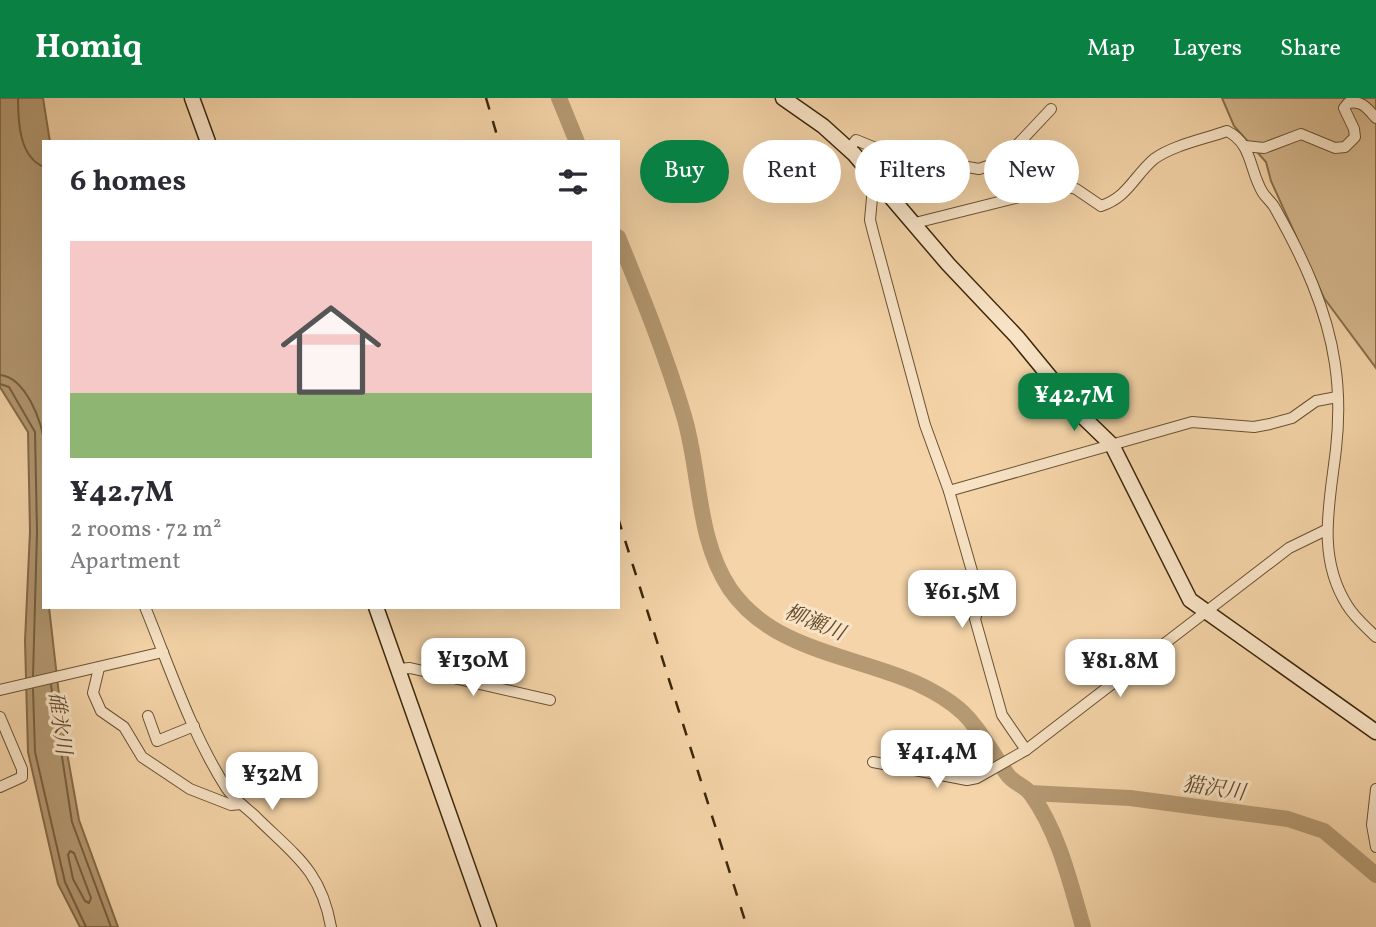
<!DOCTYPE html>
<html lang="en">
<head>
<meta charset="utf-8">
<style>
	:root { --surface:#fff; --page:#f2f2f3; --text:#2b2b33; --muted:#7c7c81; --accent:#0b8043 }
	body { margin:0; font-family:Vollkorn,"Noto Serif JP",serif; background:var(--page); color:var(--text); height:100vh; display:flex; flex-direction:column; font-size:26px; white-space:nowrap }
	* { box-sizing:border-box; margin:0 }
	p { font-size:23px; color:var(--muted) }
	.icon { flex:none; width:38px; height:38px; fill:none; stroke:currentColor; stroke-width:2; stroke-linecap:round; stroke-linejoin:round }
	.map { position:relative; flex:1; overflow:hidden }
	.details { position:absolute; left:42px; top:42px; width:578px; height:469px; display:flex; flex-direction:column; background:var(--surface); border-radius:0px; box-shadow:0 7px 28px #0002 }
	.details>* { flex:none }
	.top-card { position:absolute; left:640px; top:42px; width:630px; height:63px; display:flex; gap:14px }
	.price { position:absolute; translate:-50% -60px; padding:0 16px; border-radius:14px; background:#fff; color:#222; font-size:23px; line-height:46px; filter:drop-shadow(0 2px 4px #0008) }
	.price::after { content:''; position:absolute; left:50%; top:42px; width:21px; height:16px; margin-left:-10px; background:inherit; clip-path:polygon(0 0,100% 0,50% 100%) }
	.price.current { background:var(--accent); color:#fff }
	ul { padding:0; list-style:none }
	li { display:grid; align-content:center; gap:14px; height:371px; padding:0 28px }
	li span { display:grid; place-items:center; height:217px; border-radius:0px; color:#555 }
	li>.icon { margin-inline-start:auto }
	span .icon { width:126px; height:126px; fill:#fffc; stroke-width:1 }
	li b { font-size:30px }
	h2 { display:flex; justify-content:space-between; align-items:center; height:84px; padding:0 28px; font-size:30px }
	.pill { padding:0 24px; border-radius:32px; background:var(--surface); box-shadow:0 7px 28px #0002; font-size:24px; line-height:63px }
	.pill.current { background:var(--accent); color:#fff }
	header { display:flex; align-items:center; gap:42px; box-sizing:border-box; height:98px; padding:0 35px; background:var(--accent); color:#fff }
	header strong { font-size:33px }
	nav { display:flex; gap:38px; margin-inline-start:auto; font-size:24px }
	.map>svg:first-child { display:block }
	.green { fill:#d5b78d; stroke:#886f4c; stroke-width:2 }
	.water { fill:#b59972; stroke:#856b48; stroke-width:2 }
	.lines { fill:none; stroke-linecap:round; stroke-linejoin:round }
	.shore { stroke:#78603e; stroke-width:2 }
	.river { stroke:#b59972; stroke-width:16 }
	.street-casing { stroke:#6a5232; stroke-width:12 }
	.secondary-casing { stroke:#3c270a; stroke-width:17 }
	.street { stroke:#f8e3c6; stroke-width:10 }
	.secondary { stroke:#f8e3c6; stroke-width:14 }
	.rail { stroke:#3c270a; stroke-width:2.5; stroke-dasharray:12 12; stroke-linecap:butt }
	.labels { text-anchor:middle; stroke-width:6; stroke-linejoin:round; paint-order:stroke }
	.water-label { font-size:21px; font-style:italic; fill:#604929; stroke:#f8e3c6 }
</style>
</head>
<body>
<header>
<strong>Homiq</strong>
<nav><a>Map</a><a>Layers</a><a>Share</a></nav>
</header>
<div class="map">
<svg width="1376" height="829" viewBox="0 0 1376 829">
	<rect width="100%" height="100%" fill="#f4d4a8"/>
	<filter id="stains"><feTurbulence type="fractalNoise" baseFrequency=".00286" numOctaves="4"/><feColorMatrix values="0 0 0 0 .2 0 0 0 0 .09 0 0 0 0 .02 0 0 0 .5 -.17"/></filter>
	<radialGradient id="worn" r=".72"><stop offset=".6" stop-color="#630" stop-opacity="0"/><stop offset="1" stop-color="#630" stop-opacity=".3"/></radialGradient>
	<polygon class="green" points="1222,0 1376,0 1376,270 1324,200 1271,83 1266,64 1234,28"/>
	<polygon class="water" points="0,0 43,0 50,44 44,44 44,509 49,509 63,632 79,722 118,829 80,829 58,786 28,654 25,543 30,433 28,334 0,289"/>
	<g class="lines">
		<g class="shore">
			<path d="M18,0c0,23 1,59 26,69"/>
			<path d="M0,277c25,2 43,47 44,69"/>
			<polyline points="0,286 9,289 35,334 37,434 33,578"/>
			<polyline points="51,587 72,724 111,829"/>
			<polyline points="33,591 35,654 65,784 86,829"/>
			<polygon points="70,753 74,755 91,800 89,805 85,803 73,781 68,757"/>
		</g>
		<g class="river">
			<polyline points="559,0 577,44"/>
			<path d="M618,139c24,59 48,118 66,179 17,57 12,122 46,173 43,62 123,66 186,94 56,26 58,43 91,91 6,9 17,11 24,20 28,39 39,88 52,133"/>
			<polyline points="1030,695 1130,700 1288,721 1324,733 1376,777"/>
		</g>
		<g class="street-casing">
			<g id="street">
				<path d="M1245,48l19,2 37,-14 34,14 10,-1 10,-10 -1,-8 -10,-21 4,-5c14,-3 19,5 28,15"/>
				<polyline points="849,51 856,42 888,55 979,71 1002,63 1051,11"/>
				<polyline points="874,78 870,122 873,134 925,327 949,393 978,494 980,504 975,521 1002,617 1026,652"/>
				<path d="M915,125l148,-37 13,3 25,17c27,-9 33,-30 53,-47 19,-14 51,-20 73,-28 26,13 22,40 36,62 4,6 10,10 13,17 27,48 51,99 59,154 4,27 4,58 1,85 -6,53 -20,107 11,156 7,12 19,22 29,32"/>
				<polyline points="949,393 1192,324 1254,329 1270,326 1292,320 1316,303 1337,299"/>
				<path d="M145,509c25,61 46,126 82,182 7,10 18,18 27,26 39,39 67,54 77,112"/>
				<polyline points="99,570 93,595 101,613 124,629 142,659 190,691 231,707 241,706"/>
				<polyline points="397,571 410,570 550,602"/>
				<polyline points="0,592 163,554"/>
				<polyline points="148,618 157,643 194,628"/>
				<polyline points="0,619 22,671 22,679 0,689"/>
				<polyline points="873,664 967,682 977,680 1026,652 1289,450 1326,432"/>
				<polyline points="1376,691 1372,727 1376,749"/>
			</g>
		</g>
		<g class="secondary-casing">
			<g id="secondary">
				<polyline points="192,0 208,44"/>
				<polyline points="783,0 823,28 854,56 948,166 1017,239 1082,318 1112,347 1190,502 1376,634"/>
				<polyline points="376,509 489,829"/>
			</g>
		</g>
		<use href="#street" class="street"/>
		<use href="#secondary" class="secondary"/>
		<g class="rail">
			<polyline points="486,0 499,44"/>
			<polyline points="618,420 747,829"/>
		</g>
	</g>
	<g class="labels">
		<g class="water-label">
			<text transform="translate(815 524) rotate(22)" y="7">柳瀬川</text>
			<text transform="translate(60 625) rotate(82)" y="7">碓氷川</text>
			<text transform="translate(1214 690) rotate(8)" y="7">猫沢川</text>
		</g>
	</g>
	<rect width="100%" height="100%" filter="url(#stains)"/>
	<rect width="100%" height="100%" fill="url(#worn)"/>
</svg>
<b class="price current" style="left:1074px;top:335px">¥42.7M</b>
<b class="price" style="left:962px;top:532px">¥61.5M</b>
<b class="price" style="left:473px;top:600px">¥130M</b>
<b class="price" style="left:1120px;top:601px">¥81.8M</b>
<b class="price" style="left:937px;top:692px">¥41.4M</b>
<b class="price" style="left:272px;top:714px">¥32M</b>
<div class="top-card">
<a class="pill current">Buy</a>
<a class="pill">Rent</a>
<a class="pill">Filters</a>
<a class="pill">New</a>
</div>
<section class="details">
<h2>6 homes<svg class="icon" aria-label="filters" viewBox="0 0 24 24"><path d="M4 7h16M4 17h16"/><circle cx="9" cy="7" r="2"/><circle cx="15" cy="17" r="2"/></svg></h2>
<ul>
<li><span style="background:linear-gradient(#f6c9c9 70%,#8fb573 0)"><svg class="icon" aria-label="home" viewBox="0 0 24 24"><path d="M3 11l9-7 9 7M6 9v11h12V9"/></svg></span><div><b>¥42.7M</b><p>2 rooms · 72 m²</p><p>Apartment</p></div></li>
</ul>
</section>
</div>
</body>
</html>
